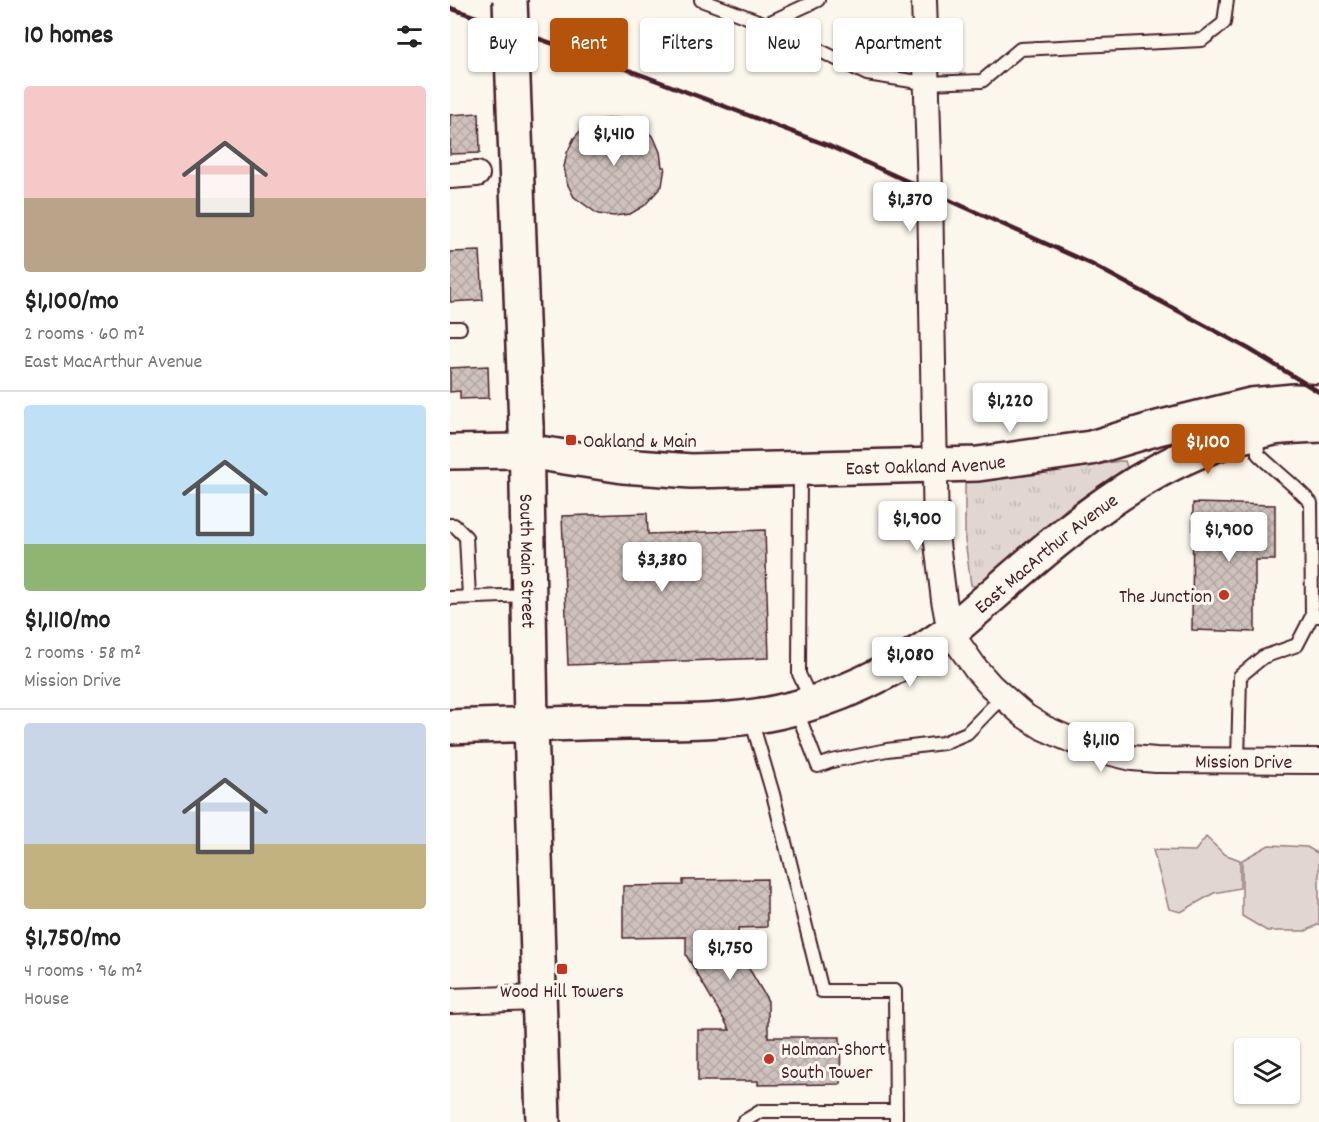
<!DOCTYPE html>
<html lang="en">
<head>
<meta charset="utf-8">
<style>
	:root { --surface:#fff; --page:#f2f2f2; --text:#222; --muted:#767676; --line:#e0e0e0; --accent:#b45309 }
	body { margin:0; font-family:Dekko,sans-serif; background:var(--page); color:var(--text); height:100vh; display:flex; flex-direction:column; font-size:22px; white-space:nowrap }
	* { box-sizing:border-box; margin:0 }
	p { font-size:20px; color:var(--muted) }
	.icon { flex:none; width:33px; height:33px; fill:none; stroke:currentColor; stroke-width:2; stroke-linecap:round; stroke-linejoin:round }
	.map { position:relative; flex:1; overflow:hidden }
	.panel { display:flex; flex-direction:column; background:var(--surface); width:450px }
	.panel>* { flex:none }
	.guide { position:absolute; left:18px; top:18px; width:570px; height:54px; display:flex; gap:12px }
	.buttons { position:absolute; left:784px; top:1038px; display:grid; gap:12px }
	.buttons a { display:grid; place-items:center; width:66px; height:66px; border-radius:6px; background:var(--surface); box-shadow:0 2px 4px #0004; font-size:30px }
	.price { position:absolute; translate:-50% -51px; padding:0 14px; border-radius:6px; background:#fff; color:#222; font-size:20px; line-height:39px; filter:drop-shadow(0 2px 3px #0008) }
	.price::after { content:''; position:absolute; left:50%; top:36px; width:18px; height:14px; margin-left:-9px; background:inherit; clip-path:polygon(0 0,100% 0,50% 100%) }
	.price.current { background:var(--accent); color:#fff }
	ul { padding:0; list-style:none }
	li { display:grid; align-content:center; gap:12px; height:318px; padding:0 24px }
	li+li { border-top:2px solid var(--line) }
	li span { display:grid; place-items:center; height:186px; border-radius:6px; color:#555 }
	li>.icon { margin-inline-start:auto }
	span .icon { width:108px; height:108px; fill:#fffc; stroke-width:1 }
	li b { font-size:26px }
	h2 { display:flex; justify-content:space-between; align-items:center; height:72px; padding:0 24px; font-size:26px }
	.tag { padding:0 21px; border-radius:6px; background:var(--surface); box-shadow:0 2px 4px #0004; font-size:21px; line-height:54px }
	.tag.current { background:var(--accent); color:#fff }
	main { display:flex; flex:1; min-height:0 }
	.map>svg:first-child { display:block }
	.grass { fill:url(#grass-tufts); stroke:#967b7e; stroke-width:1.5 }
	.green { fill:#e2d7d0; stroke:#967b7e; stroke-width:1.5 }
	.building { fill:url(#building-cross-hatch); stroke:#4a1f2b; stroke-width:1.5 }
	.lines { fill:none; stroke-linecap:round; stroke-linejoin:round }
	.lane-casing { stroke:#4a1f2b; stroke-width:16 }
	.street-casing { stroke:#4a1f2b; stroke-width:28 }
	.secondary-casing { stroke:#4a1f2b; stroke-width:38 }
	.primary-casing { stroke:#4a1f2b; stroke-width:38 }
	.lane { stroke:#fbf7ec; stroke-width:12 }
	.street { stroke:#fbf7ec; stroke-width:24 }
	.secondary { stroke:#fbf7ec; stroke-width:33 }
	.primary { stroke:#fbf7ec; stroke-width:33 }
	.rail { stroke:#4a1f2b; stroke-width:4.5 }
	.primary-bridge-casing { stroke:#4a1f2b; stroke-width:38; stroke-linecap:butt }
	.primary-bridge { stroke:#fbf7ec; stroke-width:33 }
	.poi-dot { fill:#c8321e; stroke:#fbf7ec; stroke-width:2 }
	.labels { text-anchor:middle; stroke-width:6; stroke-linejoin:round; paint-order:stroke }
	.poi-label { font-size:20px; fill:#4a1f2b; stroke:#fbf7ec; text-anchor:start }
	.street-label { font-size:20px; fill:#4a1f2b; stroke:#fbf7ec }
</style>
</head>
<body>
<main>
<section class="panel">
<h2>10 homes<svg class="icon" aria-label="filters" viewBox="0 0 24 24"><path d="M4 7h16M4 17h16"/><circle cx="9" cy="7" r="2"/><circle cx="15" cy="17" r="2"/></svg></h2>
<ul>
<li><span style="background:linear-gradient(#f6c9c9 60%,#b9a48a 0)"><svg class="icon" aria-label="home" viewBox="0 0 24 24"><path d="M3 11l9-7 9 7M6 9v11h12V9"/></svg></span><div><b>$1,100/mo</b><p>2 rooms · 60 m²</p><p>East MacArthur Avenue</p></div></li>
<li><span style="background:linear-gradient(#bfe0f5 75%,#8fb573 0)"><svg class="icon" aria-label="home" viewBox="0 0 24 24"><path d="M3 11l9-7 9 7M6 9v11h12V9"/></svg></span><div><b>$1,110/mo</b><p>2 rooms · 58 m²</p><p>Mission Drive</p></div></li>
<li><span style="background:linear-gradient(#c9d6e8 65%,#c2b280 0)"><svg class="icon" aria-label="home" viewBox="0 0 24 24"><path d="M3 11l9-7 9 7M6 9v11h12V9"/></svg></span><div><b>$1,750/mo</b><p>4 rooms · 96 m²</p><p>House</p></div></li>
</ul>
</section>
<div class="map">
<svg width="869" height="1122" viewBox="0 0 869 1122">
	<defs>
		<pattern id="grass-tufts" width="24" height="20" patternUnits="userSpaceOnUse" patternTransform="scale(1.5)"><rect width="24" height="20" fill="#e2d7d0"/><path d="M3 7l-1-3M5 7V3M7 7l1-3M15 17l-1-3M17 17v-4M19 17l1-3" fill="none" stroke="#c3b8b3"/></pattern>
		<pattern id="building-cross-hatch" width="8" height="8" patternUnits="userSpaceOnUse" patternTransform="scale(1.5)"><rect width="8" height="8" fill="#cfc2bc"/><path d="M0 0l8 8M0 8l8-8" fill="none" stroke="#b3a6a2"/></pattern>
	</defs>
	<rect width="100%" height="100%" fill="#fbf7ec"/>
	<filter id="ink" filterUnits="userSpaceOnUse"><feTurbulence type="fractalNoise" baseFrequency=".0167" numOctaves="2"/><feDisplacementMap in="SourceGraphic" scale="12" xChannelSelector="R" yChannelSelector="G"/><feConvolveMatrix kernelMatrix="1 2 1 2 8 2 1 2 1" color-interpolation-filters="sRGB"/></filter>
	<g filter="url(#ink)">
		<polygon class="grass" points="670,461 675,461 677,467 617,508 528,588 521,585 515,540 515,482 589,474"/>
		<g class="green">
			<polygon points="756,837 774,854 790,860 790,888 764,893 731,912 719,909 703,850 745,851"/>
			<polygon points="819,845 857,847 869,854 869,924 856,931 817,931 792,916 792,860"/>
		</g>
		<g class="building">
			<polygon points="29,113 30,153 0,154 0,115"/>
			<polygon points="164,118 180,120 193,127 204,138 210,152 212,167 215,167 212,186 194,206 180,214 164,216 148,214 124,197 117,183 114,167 117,153 124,138 134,127 149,120"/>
			<polygon points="30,251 33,300 0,302 0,252"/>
			<polygon points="38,366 39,398 10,399 10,391 0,392 0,368"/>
			<polygon points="743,503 825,505 825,560 805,560 805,632 742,630"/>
			<polygon points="197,513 198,534 315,530 319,658 118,665 112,516"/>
			<polygon points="317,879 317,927 288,928 289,951 318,1001 318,1037 390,1037 391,1084 308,1085 308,1081 248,1081 248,1030 280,1030 236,955 236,937 173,938 173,886 233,885 233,880"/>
		</g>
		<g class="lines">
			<g class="lane-casing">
				<g id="lane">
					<polyline points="251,0 316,24 417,74 475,83 532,81 570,49 752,40 774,23 777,0"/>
					<polyline points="316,24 368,0"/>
					<polyline points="0,328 10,328"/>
					<path d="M807,433l1,21c17,17 37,31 53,49l1,113"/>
					<polyline points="350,470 349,674 362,702"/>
					<polyline points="0,525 4,525 16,537 19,597"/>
					<polyline points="0,598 77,595"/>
					<polyline points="346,709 368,766 382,761 437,750 493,743 517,733 553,696"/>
					<polyline points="301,719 323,794 372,991 445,991 446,1122"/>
					<polyline points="788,761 790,676 813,657 847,645 862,616 869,616"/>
					<polyline points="293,1122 311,1111 446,1111"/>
				</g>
			</g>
			<g class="street-casing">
				<g id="street">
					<path id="s1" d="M474,0l6,191 6,344 8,65 6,32 26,37 15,17 34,30 19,12 43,19 45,11 24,2 163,1"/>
					<polyline points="0,176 27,174"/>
					<polyline points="0,1001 88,998"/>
				</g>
			</g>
			<g class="secondary-casing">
				<g id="secondary">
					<path id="s2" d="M0,452l76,-1 97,15 68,5 287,-7 113,-16 67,-20 93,-23 43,-4 25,1"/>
					<path id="s3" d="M0,727c59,-2 118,-4 178,-5 50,0 100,1 150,-10 62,-13 121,-44 172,-80 99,-84 190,-178 324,-204 14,-2 30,-2 45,-3"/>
				</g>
			</g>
			<g class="primary-casing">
				<g id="primary">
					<path id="s4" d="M76,426l5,298 12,398"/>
				</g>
			</g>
			<use href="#lane" class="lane"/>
			<use href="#street" class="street"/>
			<use href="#secondary" class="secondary"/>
			<use href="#primary" class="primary"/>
			<polyline class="rail" points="0,8 176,69 377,145 641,264 799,349 869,392"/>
			<g class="primary-bridge-casing">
				<polyline id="primary-bridge" points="60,0 76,426"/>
			</g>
			<use href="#primary-bridge" class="primary-bridge"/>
		</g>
	</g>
	<g class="poi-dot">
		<rect x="115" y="434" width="12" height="12" rx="3"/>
		<circle cx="774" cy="595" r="6"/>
		<rect x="106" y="963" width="12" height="12" rx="3"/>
		<circle cx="319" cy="1059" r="6"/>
	</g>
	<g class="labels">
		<g class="poi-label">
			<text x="133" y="447">Oakland &amp; Main</text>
			<text x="762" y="602" text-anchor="end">The Junction</text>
			<text x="112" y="997" text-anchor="middle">Wood Hill Towers</text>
			<text x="331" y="1055">Holman-Short<tspan x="331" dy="23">South Tower</tspan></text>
		</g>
		<g class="street-label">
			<text dy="7" stroke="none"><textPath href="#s2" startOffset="477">East Oakland Avenue</textPath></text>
			<text dy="7" stroke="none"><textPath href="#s3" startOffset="644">East MacArthur Avenue</textPath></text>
			<text dy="7" stroke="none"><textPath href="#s4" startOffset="135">South Main Street</textPath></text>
			<text dy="7" stroke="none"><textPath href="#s1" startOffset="974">Mission Drive</textPath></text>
		</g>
	</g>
</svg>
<div class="buttons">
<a><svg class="icon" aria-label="layers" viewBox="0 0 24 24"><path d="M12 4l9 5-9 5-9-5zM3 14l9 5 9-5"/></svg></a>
</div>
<b class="price" style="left:164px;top:167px">$1,410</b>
<b class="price" style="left:460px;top:233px">$1,370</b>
<b class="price" style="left:560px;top:434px">$1,220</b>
<b class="price current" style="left:758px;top:475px">$1,100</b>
<b class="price" style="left:467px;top:552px">$1,900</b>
<b class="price" style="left:779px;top:563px">$1,900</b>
<b class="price" style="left:212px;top:593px">$3,380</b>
<b class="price" style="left:460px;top:688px">$1,080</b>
<b class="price" style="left:651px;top:773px">$1,110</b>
<b class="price" style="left:280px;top:981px">$1,750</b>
<div class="guide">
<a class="tag">Buy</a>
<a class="tag current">Rent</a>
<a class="tag">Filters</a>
<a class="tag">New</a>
<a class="tag">Apartment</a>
</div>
</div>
</main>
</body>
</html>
